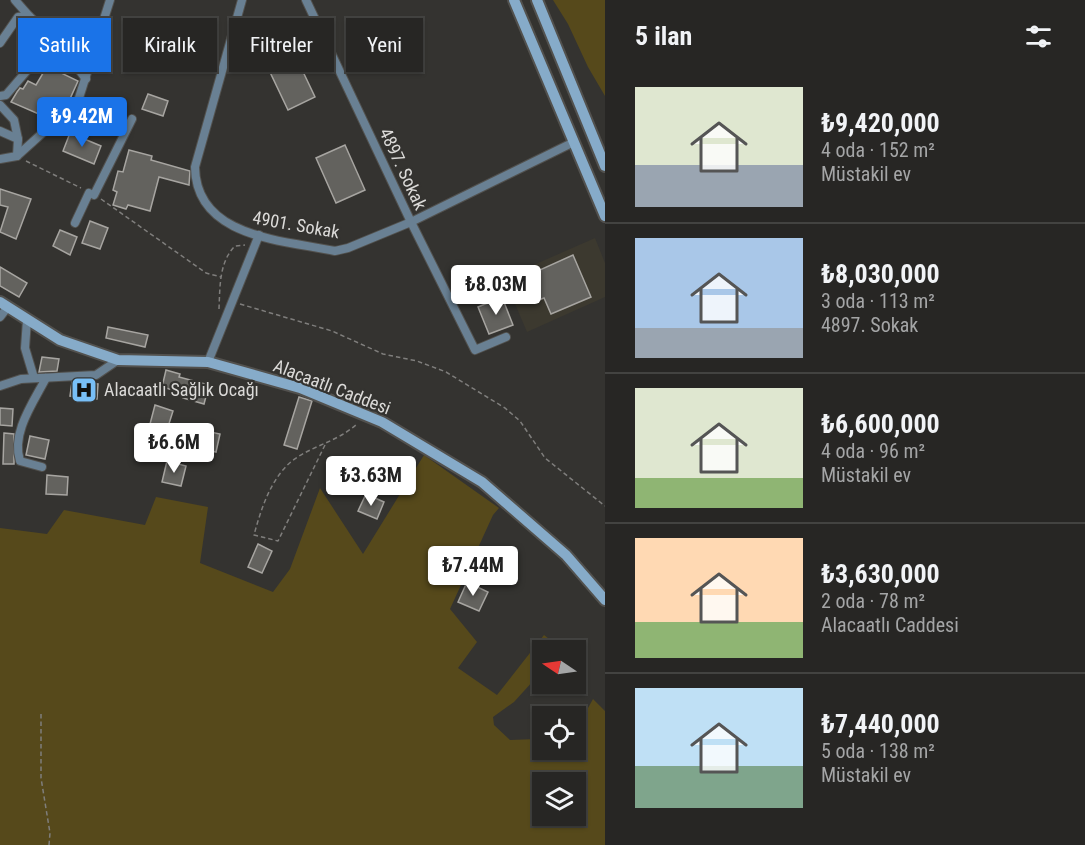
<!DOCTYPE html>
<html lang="tr">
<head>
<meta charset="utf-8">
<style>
	:root { --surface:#272624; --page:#333231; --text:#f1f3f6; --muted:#a4a5a6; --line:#434341; --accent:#1a73e8 }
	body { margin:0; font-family:"Roboto Condensed",sans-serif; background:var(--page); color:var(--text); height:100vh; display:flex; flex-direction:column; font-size:22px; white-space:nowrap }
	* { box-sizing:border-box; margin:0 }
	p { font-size:20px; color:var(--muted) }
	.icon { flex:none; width:33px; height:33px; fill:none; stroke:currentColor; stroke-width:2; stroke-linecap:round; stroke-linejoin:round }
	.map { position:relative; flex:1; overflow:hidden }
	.sheet { display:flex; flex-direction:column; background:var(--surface); width:480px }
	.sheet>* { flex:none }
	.hud { position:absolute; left:18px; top:18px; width:496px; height:54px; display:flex; gap:12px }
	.needle { width:39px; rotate:283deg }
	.controls { position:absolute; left:532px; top:640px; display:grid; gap:12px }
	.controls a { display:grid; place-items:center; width:54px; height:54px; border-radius:0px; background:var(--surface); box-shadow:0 2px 4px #0004,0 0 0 2px var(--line); font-size:30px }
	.price { position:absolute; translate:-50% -51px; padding:0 14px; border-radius:6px; background:#fff; color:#222; font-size:20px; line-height:39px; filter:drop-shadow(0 2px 3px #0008) }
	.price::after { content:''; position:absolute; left:50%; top:36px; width:18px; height:14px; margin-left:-9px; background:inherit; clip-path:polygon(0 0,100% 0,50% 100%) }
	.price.current { background:var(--accent); color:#fff }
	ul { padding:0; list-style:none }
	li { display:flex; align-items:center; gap:18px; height:150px; padding:0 30px }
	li+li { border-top:2px solid var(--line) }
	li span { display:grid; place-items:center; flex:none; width:168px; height:120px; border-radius:0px; color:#555 }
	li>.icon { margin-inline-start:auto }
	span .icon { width:72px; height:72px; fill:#fffc; stroke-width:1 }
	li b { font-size:26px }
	h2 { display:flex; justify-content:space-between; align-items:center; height:72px; padding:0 30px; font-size:26px }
	.tag { padding:0 21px; border-radius:0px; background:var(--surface); box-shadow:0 2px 4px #0004,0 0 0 2px var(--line); font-size:21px; line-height:54px }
	.tag.current { background:var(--accent); color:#fff }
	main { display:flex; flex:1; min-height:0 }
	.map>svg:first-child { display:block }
	.built { fill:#3c392f }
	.green { fill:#56491b; fill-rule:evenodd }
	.building { fill:#63625e; stroke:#a7a5a1; stroke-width:1.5 }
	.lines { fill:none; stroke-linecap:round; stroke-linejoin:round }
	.street-casing { stroke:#52514e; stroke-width:10 }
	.secondary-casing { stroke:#52514e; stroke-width:14 }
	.path { stroke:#7f7e7c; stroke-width:1.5; stroke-dasharray:4.5 3; stroke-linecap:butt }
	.street { stroke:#698093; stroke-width:8 }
	.secondary { stroke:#86abc9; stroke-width:10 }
	.labels { text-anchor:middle; stroke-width:4.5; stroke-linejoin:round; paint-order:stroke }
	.street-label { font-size:18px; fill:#dbdad8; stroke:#343330 }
	.poi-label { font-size:18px; fill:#dbdad8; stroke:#343330; text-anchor:start }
</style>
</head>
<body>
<main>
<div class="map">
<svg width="605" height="845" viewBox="0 0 605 845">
	<rect width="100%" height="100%" fill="#343330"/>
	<polygon class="built" points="595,238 605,263 605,297 527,332 504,278"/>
	<g class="green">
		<polygon points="553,0 605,0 605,96 588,67 568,24"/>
		<path d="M424,455l75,53 -6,7 -43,94 27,33 -19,26 39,27 47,-60 18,14 -19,2v19l-29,32 -21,15 1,8 16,15 28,-1 5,3v8h12l7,5 3,-5h11v-20l17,-31 12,12v134h-605v-317l47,6 17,-24 81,15 11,-28 52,10 -8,56 73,29 17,-23 30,-81 43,66zM543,783h33v33h-33z"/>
	</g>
	<g class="building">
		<polygon points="296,57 315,97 288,110 269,70"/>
		<polygon points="52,58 63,64 59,72 78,81 69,101 59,98 48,118 11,102 17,92 20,88 23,89 28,81 36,85"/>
		<polygon points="148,94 168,101 163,116 142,109"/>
		<polygon points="70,133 101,146 94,164 63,151"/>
		<polygon points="345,145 365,190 336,203 316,158"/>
		<polygon points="129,150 152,156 151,160 190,171 189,185 159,177 150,211 128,205 126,209 113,205 117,192 113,190 118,171 123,172"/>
		<polygon points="0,189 31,199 16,239 0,232 8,207 0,205"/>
		<polygon points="90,221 108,228 100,249 82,243"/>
		<polygon points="60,230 77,237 70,255 53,246"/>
		<polygon points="573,255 591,297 551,314 544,298 536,301 532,292 540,288 533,273"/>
		<polygon points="0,267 27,283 19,297 0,286"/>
		<polygon points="502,297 513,325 489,334 478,307"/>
		<polygon points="108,327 148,335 145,347 106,338"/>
		<polygon points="42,357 59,359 57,371 39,372"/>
		<polygon points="166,370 180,374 179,377 209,385 204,404 183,398 184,393 162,387"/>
		<polygon points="72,382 98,384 97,399 70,396"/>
		<polygon points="299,397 312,401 297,449 284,445"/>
		<polygon points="155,405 173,411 167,430 150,424"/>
		<polygon points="0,408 13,409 12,426 0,425"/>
		<polygon points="201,430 220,434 216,452 197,448"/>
		<polygon points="4,433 14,434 14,464 3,464"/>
		<polygon points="30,436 49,440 45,459 26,455"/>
		<polygon points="167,461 186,466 181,486 162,482"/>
		<polygon points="47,475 68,477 67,495 46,494"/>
		<polygon points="366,494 384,502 377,519 358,511"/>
		<polygon points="258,544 272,551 262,573 248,567"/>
		<polygon points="467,582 488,592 479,611 458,602"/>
	</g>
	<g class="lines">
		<g class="street-casing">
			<g id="street">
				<polyline points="15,0 29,16"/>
				<path d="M242,0l-47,167c1,71 88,73 140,84l13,-3 63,-26 163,-80"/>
				<polyline points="306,0 411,222 475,350 506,337"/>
				<polyline points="0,43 18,17 29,16 60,45 86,79"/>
				<polyline points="0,96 6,95 49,45 60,45"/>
				<polyline points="0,105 14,120 18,139"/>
				<polyline points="0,131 18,139 17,156"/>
				<polyline points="0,159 17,156 78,101 110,0"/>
				<polyline points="94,195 132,119"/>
				<polyline points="75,223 89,193"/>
				<polyline points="0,317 7,308"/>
				<polyline points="27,320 25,348 34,378"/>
				<polyline points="208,362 259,235"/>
				<polyline points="0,386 21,379 96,375 118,360"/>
				<path d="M42,467l-22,-6c-9,-28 13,-58 26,-83"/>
			</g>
		</g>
		<g class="secondary-casing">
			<g id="secondary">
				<polyline points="514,0 605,216"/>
				<polyline points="537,0 605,166"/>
				<polyline points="0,302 60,340 118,360 208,362 300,388 382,422 482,482 566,555 605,600"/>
			</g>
		</g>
		<g class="path">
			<polyline points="26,161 81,188"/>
			<polyline points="101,199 206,273 221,277"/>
			<polyline points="240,304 332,331 383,354 417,361 446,372 505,408 520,421 545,458 605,506"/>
			<path d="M219,309c1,-22 0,-47 16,-63l10,-1"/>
			<path d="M325,445l-47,96 -24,-6c7,-26 17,-57 38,-74 19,-15 45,-19 65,-37"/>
			<polyline points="41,714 41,778 50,833 49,845"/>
		</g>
		<use href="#street" class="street"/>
		<use href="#secondary" class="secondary"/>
	</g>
	<defs>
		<g id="hospital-square" transform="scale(1.35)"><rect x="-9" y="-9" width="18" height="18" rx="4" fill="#78bff7" stroke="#343330"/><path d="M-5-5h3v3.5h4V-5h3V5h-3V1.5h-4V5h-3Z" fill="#111"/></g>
	</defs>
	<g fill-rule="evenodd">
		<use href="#hospital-square" x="84" y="390"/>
	</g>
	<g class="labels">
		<g class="street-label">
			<text transform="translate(403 169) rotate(65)" y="6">4897. Sokak</text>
			<text transform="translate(296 225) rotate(10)" y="6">4901. Sokak</text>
			<text transform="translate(332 387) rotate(21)" y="6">Alacaatlı Caddesi</text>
		</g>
		<g class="poi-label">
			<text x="104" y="396">Alacaatlı Sağlık Ocağı</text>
		</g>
	</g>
</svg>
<div class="controls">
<a><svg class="needle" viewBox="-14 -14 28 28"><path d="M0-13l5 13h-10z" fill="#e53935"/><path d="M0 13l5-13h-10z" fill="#a4a5a6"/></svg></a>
<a><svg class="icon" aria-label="locate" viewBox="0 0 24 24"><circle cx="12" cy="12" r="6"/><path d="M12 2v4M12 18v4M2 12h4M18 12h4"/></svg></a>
<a><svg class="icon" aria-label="layers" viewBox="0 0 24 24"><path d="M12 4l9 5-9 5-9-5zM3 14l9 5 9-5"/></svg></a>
</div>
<b class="price current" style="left:82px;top:148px">₺9.42M</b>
<b class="price" style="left:496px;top:316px">₺8.03M</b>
<b class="price" style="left:174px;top:474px">₺6.6M</b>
<b class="price" style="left:371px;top:507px">₺3.63M</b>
<b class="price" style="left:473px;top:597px">₺7.44M</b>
<div class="hud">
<a class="tag current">Satılık</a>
<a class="tag">Kiralık</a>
<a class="tag">Filtreler</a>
<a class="tag">Yeni</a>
</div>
</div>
<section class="sheet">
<h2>5 ilan<svg class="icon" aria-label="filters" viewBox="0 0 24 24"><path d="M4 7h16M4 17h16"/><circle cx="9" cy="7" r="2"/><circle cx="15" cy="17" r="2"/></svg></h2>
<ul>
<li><span style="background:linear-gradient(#dfe7d0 65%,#9aa5b1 0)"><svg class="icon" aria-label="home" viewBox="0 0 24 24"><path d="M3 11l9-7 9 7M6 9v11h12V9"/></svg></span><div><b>₺9,420,000</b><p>4 oda · 152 m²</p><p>Müstakil ev</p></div></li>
<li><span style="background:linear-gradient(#a9c7e8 75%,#9aa5b1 0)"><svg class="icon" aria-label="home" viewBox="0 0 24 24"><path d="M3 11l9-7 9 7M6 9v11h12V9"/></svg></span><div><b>₺8,030,000</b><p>3 oda · 113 m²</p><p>4897. Sokak</p></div></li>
<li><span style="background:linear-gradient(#dfe7d0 75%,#8fb573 0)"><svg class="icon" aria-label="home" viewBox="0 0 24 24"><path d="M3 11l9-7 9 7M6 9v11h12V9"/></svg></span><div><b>₺6,600,000</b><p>4 oda · 96 m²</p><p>Müstakil ev</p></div></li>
<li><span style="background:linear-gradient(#ffd9b3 70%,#8fb573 0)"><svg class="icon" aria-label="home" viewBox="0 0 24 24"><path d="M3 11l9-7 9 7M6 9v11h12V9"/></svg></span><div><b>₺3,630,000</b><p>2 oda · 78 m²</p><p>Alacaatlı Caddesi</p></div></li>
<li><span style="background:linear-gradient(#bfe0f5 65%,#7fa58c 0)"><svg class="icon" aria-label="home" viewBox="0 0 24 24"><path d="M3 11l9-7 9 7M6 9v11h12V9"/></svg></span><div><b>₺7,440,000</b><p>5 oda · 138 m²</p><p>Müstakil ev</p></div></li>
</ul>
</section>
</main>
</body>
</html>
